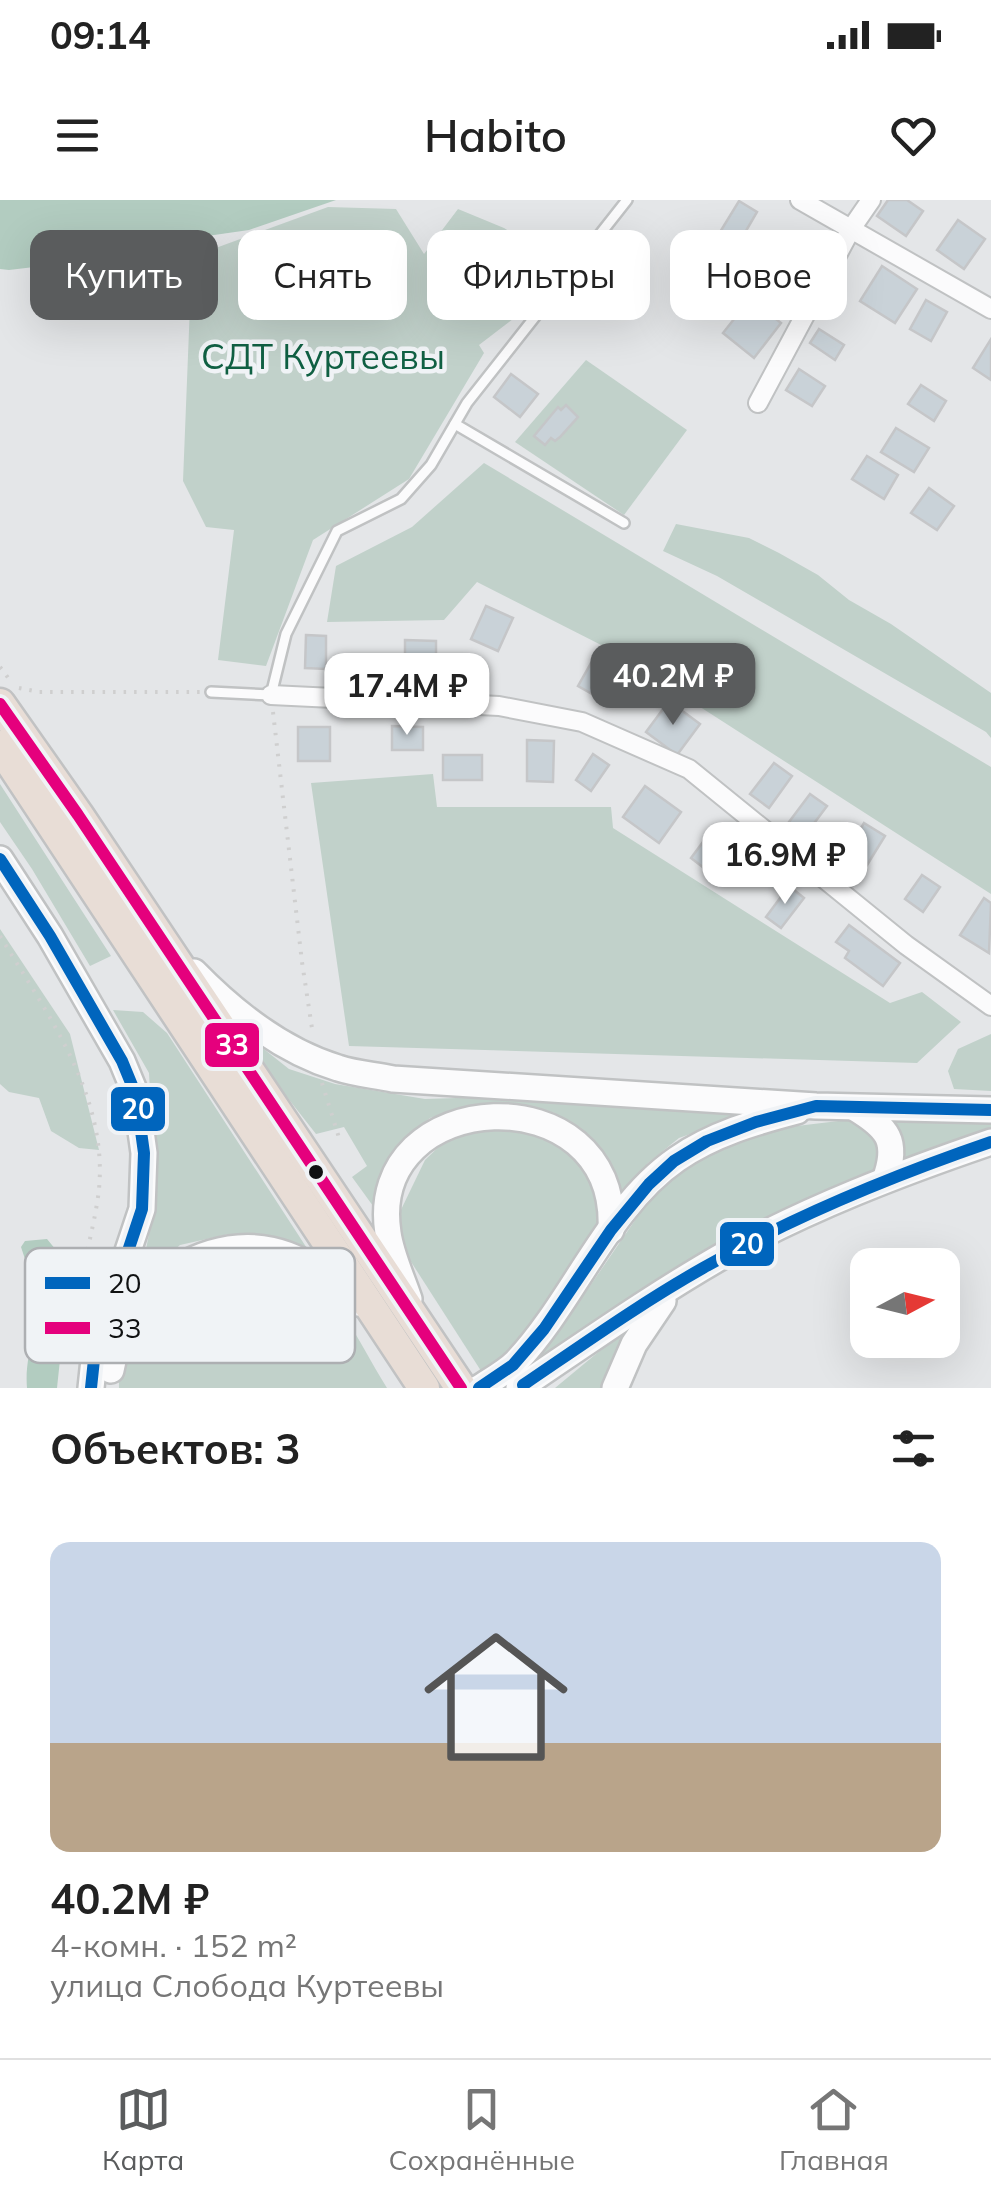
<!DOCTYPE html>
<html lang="ru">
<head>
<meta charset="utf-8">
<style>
	:root { --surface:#fff; --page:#f6f6f6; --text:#222; --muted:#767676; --line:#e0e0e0; --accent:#5a5c5d }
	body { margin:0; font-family:Mulish,sans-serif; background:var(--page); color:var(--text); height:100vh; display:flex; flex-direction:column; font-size:38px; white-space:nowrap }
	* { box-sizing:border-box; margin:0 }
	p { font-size:32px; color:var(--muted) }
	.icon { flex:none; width:55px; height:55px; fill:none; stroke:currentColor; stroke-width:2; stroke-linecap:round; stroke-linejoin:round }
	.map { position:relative; height:1188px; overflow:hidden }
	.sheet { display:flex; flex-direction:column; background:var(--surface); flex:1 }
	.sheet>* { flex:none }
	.guide { position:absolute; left:30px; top:30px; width:932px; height:90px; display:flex; gap:20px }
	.needle { width:65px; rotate:83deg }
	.fabs { position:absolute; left:850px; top:1048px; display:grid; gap:20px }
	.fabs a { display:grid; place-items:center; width:110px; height:110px; border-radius:20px; background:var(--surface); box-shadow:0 10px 40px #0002; font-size:50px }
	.price { position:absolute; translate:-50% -85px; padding:0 22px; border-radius:20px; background:#fff; color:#222; font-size:32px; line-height:65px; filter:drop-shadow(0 2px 5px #0008) }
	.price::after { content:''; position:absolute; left:50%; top:60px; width:30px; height:22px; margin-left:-15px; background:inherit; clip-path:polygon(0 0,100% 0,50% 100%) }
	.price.selected { background:var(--accent); color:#fff }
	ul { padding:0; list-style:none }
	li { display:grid; align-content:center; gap:20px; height:530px; padding:0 50px }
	li span { display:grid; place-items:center; height:310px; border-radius:20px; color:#555 }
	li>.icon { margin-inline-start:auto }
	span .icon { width:180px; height:180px; fill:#fffc; stroke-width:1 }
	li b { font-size:42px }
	h2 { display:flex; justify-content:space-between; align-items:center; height:120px; padding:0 50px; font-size:42px }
	.pill { padding:0 35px; border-radius:20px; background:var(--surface); box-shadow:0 10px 40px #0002; font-size:35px; line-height:90px }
	.pill.selected { background:var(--accent); color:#fff }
	.status { display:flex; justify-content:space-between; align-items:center; height:70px; padding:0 50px; background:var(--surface); direction:ltr }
	.status svg { height:28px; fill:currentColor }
	header { display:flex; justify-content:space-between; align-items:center; height:130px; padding:0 50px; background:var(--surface); font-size:45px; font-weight:600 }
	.dock { display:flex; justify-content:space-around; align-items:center; height:140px; border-top:2px solid var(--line); background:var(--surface); font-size:28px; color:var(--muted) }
	.dock a { display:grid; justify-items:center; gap:5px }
	.dock .selected { color:var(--accent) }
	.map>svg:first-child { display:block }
	.green { fill:#c1d1ca }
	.forest { fill:#b2ccc0 }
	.building { fill:#c9d2d8; stroke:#c5c6c8; stroke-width:2.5 }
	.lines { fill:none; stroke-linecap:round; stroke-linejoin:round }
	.lane-casing { stroke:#c0c2c3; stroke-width:14 }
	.street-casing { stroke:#c0c2c3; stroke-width:22 }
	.secondary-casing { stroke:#c0c2c3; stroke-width:30 }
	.highway-casing { stroke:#c1c2c3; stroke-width:35 }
	.path { stroke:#cfcfcf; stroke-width:4; stroke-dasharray:2.5 8; stroke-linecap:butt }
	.lane { stroke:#fbfbfc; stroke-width:9 }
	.street { stroke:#fbfbfc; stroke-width:18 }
	.secondary { stroke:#fbfbfc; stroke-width:25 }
	.highway { stroke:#e8ddd6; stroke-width:30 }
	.bus-1-casing { stroke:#f0f3f6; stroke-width:20 }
	.bus-2-casing { stroke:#f0f3f6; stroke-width:20 }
	.bus-1 { stroke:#0065bd; stroke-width:12 }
	.bus-2 { stroke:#e5007d; stroke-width:12 }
	.bus-dot { fill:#101112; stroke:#f0f3f6; stroke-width:4 }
	.labels { text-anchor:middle; stroke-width:9; stroke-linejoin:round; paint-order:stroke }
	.park-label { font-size:35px; fill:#106043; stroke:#f0f3f6 }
	.key { fill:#f0f3f6; stroke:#adafb2; stroke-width:2.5 }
	.key-label { font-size:28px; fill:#101112 }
	.line-badge { stroke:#f0f3f6; stroke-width:4 }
	.badge-label { font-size:28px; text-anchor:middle; font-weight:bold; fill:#fff }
</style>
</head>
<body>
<div class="status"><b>09:14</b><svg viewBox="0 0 49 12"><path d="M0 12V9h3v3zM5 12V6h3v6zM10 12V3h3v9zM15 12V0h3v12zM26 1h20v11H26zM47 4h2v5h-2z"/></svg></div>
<header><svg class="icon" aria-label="menu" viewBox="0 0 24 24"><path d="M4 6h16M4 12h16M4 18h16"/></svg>Habito<svg class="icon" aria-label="heart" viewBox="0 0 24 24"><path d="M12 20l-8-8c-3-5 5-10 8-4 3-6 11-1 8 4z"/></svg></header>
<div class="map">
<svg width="991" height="1188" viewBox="0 0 991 1188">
	<rect width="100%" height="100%" fill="#e4e6e8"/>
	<g class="green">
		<polygon points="328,7 396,9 424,54 458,9 504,28 536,48 513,119 479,145 484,153 409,279 313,340 266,466 218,460 234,330 206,327 183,281 191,80 213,49"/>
		<polygon points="586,160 687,230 624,315 515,242"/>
		<polygon points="484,263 991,567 991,694 613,451 477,382 444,420 327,422 336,366 412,327"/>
		<polygon points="676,324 749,338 779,353 818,375 849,400 891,424 991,493 991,538 986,532 717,376 663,351"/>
		<polygon points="433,574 437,607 611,607 613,628 890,803 922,792 961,822 917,863 349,846 311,583"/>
		<polygon points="0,584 111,756 90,766 32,669 0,622"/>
		<polygon points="0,729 70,834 99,950 79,948 51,931 39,898 9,892 0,884"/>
		<polygon points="113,810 143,812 167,833 312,1056 264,1034 229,1034 180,1045 161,1062 145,1054 156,999 149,873"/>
		<polygon points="991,834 991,891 954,889 948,871 958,849"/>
		<polygon points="246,835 289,869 335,884 425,899 486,897 767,907 679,938 648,963 620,997 610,965 583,934 555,913 533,909 465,907 430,918 396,946 385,980 381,1017 352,977 367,966 344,927 316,934 283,892"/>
		<path d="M855,919c21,12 31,30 20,53l-123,53 -80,44 -172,119 55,-51 98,-143 29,-27 90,-38z"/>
		<polygon points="892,920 991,920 991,934 904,965"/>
		<path d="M512,925l52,21 24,23 14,52c-24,48 -77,122 -119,153l-77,-120 -9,-36 28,-58 24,-23z"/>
		<path d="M248,1058c84,12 99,65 139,130h-268c-2,-80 56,-121 129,-130z"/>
		<polygon points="637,1120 603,1188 555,1188"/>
	</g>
	<g class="forest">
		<polygon points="0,0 336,0 249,30 172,41 93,60 9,70 0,69"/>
		<path d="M47,1039l9,11 15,6 -14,132h-30c-4,-45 25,-85 10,-131l-12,2 -4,-12 4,-6z"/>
	</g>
	<g class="building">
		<polygon points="888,0 907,0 923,11 906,36 877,16"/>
		<polygon points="739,1 757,12 739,43 720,32"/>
		<polygon points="958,20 985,39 964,69 937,50"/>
		<polygon points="799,32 822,46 804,76 781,62"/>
		<polygon points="621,40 645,58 633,75 609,57"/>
		<polygon points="882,66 917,89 895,123 860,101"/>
		<polygon points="750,99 781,123 754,158 723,133"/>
		<polygon points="926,100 947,112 931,141 910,129"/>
		<polygon points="819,129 844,145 835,160 810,143"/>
		<polygon points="991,139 991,180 973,168"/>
		<polygon points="799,169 825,186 812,206 786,190"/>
		<polygon points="511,174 538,194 520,217 494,197"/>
		<polygon points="921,185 946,201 934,221 908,204"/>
		<polygon points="566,205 578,217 560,237 555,241 551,238 545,245 534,236 558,207 561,210"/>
		<polygon points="896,228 929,248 914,272 881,252"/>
		<polygon points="867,256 898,275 884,299 852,279"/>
		<polygon points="929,288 954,306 937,330 911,313"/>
		<polygon points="486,406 513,418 498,451 471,439"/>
		<polygon points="306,435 326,436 326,469 305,468"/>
		<polygon points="405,440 436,441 436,474 405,474"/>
		<polygon points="591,463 607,473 594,495 578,486"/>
		<polygon points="669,501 700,524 677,555 646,532"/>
		<polygon points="392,526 423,527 423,550 392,550"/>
		<rect x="298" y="527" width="32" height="34"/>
		<polygon points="527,540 554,541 553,582 527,581"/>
		<polygon points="593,554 609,565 591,591 576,580"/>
		<rect x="443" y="555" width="39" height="25"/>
		<polygon points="774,563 792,576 769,608 750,594"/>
		<polygon points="645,586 681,612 659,643 623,617"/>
		<polygon points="810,594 827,606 806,634 789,622"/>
		<polygon points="864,623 885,636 864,670 843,658"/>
		<polygon points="711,631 733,648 713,675 691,658"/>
		<polygon points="922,675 940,687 923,712 905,699"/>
		<polygon points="789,686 804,698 781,728 766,717"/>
		<polygon points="984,698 991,703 989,753 960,735"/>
		<polygon points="849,725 900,763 883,786 845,758 849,751 836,742"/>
	</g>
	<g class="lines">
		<g class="lane-casing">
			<g id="lane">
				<polyline points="455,224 624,323"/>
				<polyline points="211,492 271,495 286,434 337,331 401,299 431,265 467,203 627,0"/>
			</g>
		</g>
		<g class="street-casing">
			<g id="street">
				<polyline points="800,0 991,109"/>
				<polyline points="758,203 851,29 871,0"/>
				<polyline points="271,495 499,506 582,522 689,569 906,745 991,806"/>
			</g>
		</g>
		<g class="secondary-casing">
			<g id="secondary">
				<polyline points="0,659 50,736 122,861 136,895 144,953 142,1009 95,1150 91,1188"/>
				<path d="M194,772c40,41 88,79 144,96 18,6 37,7 55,11l423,27 175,4"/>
				<path d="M855,908c33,20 44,33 30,72"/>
				<path d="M409,1099c-7,-21 -18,-44 -21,-66 -23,-148 231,-161 223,-3"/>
				<path d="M111,1170c5,-23 9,-46 21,-66 9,-14 26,-25 41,-34 72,-42 129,-22 185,33"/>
				<path d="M479,1188c12,-8 27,-16 37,-26 58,-61 91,-155 161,-203 36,-25 78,-37 120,-48"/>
				<path d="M519,1188c67,-45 135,-93 205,-133 85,-47 176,-82 267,-113"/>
				<polyline points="615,1188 634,1144 663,1101"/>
			</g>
		</g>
		<g class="highway-casing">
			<g id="highway">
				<polyline points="0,504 78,615 461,1188"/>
				<polyline points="0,546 424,1188"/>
			</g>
		</g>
		<g class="path">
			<polyline points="0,467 12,483"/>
			<polyline points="19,488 39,492 200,492"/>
			<polyline points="273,512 302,762 313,835"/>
			<path d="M0,736c46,76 108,159 99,253 -5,46 -23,89 -19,136"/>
			<polyline points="322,883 340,941"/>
		</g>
		<use href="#lane" class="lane"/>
		<use href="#street" class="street"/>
		<use href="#secondary" class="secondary"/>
		<use href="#highway" class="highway"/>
		<g class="bus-1-casing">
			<g id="bus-1">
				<polyline points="0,659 50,736 122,861 136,895 144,953 142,1009 95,1150 91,1188"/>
				<path d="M523,1185c59,-40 118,-82 180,-117 91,-52 189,-92 288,-126"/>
				<polyline points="479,1188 513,1165 544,1129 611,1030 649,984 674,961 707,941 756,922 816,906 991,910"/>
			</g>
		</g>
		<g class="bus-2-casing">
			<polyline id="bus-2" points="0,504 78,615 461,1188"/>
		</g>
		<use href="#bus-1" class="bus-1"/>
		<use href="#bus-2" class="bus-2"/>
	</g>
	<circle class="bus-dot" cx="316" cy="972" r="9"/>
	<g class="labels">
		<g class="park-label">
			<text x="323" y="169">СДТ Куртеевы</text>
		</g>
	</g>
	<rect x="25" y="1048" width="330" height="115" rx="15" class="key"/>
	<rect x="45" y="1077" width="45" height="12" fill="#0065bd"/>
	<rect x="45" y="1122" width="45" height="12" fill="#e5007d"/>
	<g class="key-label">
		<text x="108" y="1093">20</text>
		<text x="108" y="1138">33</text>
	</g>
	<g class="line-badge">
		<rect x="203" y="821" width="58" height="48" rx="10" fill="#e5007d"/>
		<rect x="109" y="885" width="58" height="48" rx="10" fill="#0065bd"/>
		<rect x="718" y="1020" width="58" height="48" rx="10" fill="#0065bd"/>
	</g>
	<g class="badge-label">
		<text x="232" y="855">33</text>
		<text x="138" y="919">20</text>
		<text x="747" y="1054">20</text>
	</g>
</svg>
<div class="fabs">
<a><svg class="needle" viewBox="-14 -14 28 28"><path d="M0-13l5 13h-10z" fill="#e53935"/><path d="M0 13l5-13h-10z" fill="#767676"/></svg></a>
</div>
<b class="price selected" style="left:673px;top:528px">40.2M ₽</b>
<b class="price" style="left:407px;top:538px">17.4M ₽</b>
<b class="price" style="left:785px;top:707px">16.9M ₽</b>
<div class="guide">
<a class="pill selected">Купить</a>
<a class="pill">Снять</a>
<a class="pill">Фильтры</a>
<a class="pill">Новое</a>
</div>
</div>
<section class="sheet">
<h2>Объектов: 3<svg class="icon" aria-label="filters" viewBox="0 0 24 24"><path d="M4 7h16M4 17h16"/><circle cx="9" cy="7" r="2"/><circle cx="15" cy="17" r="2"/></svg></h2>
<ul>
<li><span style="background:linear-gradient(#c9d6e8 65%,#b9a48a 0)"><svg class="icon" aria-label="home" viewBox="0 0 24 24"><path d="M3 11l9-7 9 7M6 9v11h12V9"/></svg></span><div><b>40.2M ₽</b><p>4-комн. · 152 m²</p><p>улица Слобода Куртеевы</p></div></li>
</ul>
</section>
<nav class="dock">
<a class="selected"><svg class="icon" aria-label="map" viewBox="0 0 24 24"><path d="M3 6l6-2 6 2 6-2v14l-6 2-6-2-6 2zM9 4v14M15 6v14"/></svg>Карта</a>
<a><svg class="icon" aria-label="saved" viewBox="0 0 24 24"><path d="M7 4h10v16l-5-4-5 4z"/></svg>Сохранённые</a>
<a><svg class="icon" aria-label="home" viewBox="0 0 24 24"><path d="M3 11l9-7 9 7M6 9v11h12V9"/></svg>Главная</a>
</nav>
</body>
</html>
